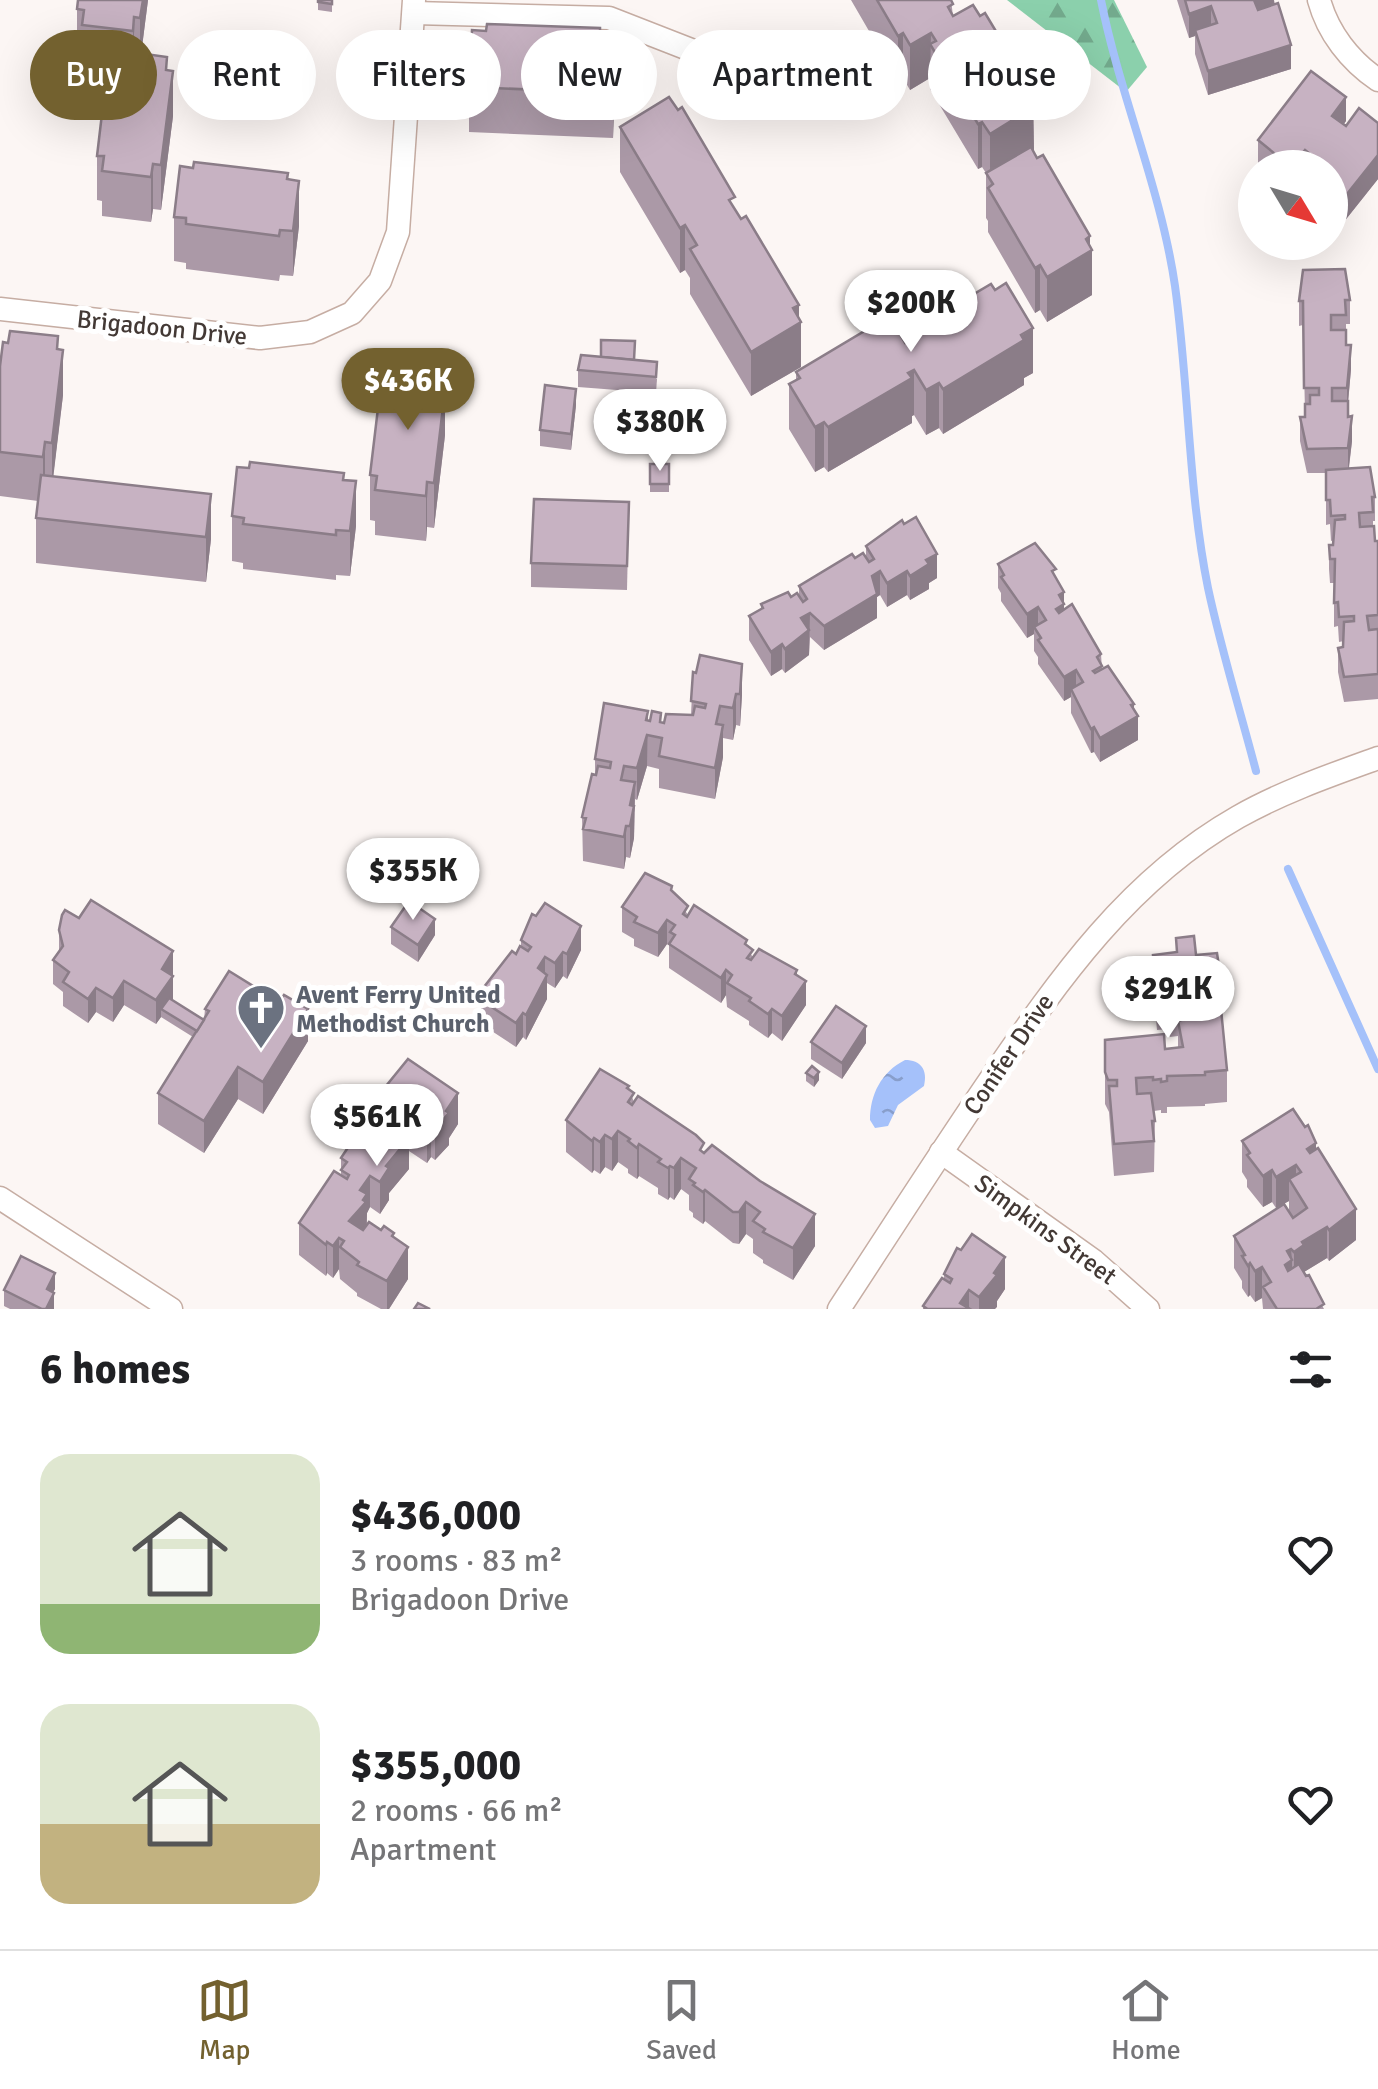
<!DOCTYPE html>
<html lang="en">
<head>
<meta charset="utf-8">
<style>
	:root { --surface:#fff; --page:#f2f2f2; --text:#202124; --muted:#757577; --line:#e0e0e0; --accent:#73612f }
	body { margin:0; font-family:Signika,sans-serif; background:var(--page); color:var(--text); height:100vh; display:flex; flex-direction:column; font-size:38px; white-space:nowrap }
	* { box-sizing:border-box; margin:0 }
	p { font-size:32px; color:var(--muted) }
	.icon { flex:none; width:55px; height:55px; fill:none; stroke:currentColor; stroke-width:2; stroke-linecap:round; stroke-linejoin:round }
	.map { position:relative; height:1309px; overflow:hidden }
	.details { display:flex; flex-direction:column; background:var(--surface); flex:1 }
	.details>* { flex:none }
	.hud { position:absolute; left:30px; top:30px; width:1320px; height:90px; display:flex; gap:20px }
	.needle { width:65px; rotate:128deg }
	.controls { position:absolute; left:1238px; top:150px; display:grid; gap:20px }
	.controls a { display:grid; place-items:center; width:110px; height:110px; border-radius:50%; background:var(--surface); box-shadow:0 10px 40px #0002; font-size:50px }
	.price { position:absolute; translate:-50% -85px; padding:0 22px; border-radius:35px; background:#fff; color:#222; font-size:32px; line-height:65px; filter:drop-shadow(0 2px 5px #0008) }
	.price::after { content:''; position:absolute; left:50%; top:60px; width:30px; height:22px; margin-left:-15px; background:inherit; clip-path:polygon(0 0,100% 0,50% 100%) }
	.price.active { background:var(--accent); color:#fff }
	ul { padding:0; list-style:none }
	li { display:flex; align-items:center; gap:30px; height:250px; padding:0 40px }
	li span { display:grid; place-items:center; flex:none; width:280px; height:200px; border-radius:30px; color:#555 }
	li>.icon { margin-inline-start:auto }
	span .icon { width:120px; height:120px; fill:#fffc; stroke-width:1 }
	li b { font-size:42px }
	h2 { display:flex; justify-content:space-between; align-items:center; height:120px; padding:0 40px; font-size:42px }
	.tag { padding:0 35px; border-radius:45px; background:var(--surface); box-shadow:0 10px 40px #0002; font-size:35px; line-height:90px }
	.tag.active { background:var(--accent); color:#fff }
	.tabs { display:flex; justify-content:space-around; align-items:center; height:140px; border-top:2px solid var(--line); background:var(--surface); font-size:28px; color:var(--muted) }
	.tabs a { display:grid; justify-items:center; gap:5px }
	.tabs .active { color:var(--accent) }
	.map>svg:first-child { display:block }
	.forest { fill:url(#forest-firs) }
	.water { fill:url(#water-ripples) }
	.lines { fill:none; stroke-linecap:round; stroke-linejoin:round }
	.stream { stroke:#a5c1fa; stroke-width:8 }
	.minor-casing { stroke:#c6ada3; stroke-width:25 }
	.minor { stroke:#fff; stroke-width:22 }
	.wall { fill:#ab99a7 }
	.shaded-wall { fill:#8b7d88 }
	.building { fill:#c7b2c2; stroke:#8b7d88; stroke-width:2.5 }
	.labels { text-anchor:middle; stroke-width:10; stroke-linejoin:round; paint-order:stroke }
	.street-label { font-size:25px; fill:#433935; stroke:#fff }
	.worship-label { font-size:25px; font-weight:bold; fill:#5b616d; stroke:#fff; text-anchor:start }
</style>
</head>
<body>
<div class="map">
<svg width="1378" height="1309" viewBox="0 0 1378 1309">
	<defs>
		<pattern id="forest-firs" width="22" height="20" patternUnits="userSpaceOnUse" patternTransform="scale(2.5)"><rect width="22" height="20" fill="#8bd0ac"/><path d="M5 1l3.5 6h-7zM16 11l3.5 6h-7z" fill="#73aa8d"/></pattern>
		<pattern id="water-ripples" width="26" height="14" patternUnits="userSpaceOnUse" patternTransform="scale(2.5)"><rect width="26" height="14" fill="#a5c1fa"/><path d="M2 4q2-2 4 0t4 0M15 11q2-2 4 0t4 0" fill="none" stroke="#889ecb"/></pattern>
	</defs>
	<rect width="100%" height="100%" fill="#fcf6f4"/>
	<polygon class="forest" points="1007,0 1114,0 1147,67 1126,92"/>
	<path class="water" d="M905,1060c16,0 23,10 19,26l-26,19 -10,21 -13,2 -5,-8c0,-25 11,-48 35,-60z"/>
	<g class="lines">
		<g class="stream">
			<path d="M1101,0c19,96 60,189 74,286 14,100 13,203 33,302 13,61 32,122 48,183"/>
			<polyline points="1288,869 1378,1069"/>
		</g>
		<g class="minor-casing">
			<g id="minor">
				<path d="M1319,0c9,33 31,61 59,80"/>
				<polyline points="414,13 609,18 691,50"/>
				<polyline points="0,309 260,338 310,332 352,313 380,281 398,232 414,0"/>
				<polyline points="941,1152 1094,1261 1148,1309"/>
				<polyline points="0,1198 171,1309"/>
				<path d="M839,1309c50,-76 99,-153 151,-229 69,-101 139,-201 248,-263 44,-25 93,-42 140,-59"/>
			</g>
		</g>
		<use href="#minor" class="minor"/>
	</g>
	<g class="wall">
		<polygon points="148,0 141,54 167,71 173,116 161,210 153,209 151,222 102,216 102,201 97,200 97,156 107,73 82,69 82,55 77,54 77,9"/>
		<polygon points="318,0 332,0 332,12 318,10"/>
		<polygon points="851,0 951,0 953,16 1033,105 1034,152 1090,247 1092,295 1047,322 1040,310 1035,313 988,232 988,221 986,218 986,173 982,167 978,169 930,89 930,78 910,90 903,78 898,81"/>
		<polygon points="1177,0 1274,0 1291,69 1208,95 1195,54 1195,36 1189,38"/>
		<polygon points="600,34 615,79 613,138 469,132 469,87"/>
		<polygon points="1346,121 1343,125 1346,126 1378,123 1378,179 1339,228 1330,221 1330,168 1262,168 1258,164 1258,140"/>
		<polygon points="620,127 735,210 799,319 801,367 751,396 690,294 690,278 685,270 680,273 620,172"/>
		<polygon points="288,180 299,226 293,276 280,275 279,281 186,269 186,263 174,261 174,217"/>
		<polygon points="1350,300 1350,324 1346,324 1346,345 1351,369 1348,404 1352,441 1349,468 1375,497 1375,521 1373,521 1373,526 1375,541 1378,541 1378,699 1344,702 1338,672 1338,648 1343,647 1344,641 1339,642 1338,626 1334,627 1334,583 1330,583 1329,569 1329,545 1333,545 1334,540 1331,541 1330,524 1326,525 1326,473 1307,473 1300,441 1300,417 1305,417 1305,412 1303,325 1299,326 1299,301"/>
		<polygon points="882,329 905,343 908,342 908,333 1033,373 1024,378 1024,385 943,434 939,428 926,435 914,415 912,416 912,423 828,472 824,467 815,472 789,429 789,384 796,380 796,372"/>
		<polygon points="58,349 63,395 53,476 211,539 206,582 36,563 36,518 38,501 0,496 0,366"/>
		<polygon points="635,360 657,379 656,393 578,387 578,370"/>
		<polygon points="388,384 441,389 445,435 434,528 427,527 426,541 375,535 375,521 370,520 370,475"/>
		<polygon points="576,405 571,450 540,446 540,430"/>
		<rect x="650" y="464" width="19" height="28"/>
		<polygon points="344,480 356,526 350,576 336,575 336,580 243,569 243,563 232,561 232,516"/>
		<polygon points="629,502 627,590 531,587 531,563"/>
		<polygon points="866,546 937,578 929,583 929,589 910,600 907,595 887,607 880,595 877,597 877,618 824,650 810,637 809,655 785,673 782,669 771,676 749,640 749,616 761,609 761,604 799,595 799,586 855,558 866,557"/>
		<polygon points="998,564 1056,578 1064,592 1064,609 1101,654 1102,669 1134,710 1138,740 1100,762 1094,752 1091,753 1071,713 1071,697 1064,701 1038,664 1038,657 1034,651 1034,634 1027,638 1001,601 1001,593 998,588"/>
		<polygon points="693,672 742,695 740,726 736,725 733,740 723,738 723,757 715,799 659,788 659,769 647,766 637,800 635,799 634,838 630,858 626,857 624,869 583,861 582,817 595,774 595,759 648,721 664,723 691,715"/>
		<polygon points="672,891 688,915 747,946 753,958 797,975 806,1005 782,1041 772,1033 768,1038 749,1025 749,1021 727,1007 726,995 721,1003 669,968 669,945 667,944 658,957 634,946 634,939 622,932 622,907"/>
		<polygon points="79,918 173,951 173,1000 204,1020 205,1009 308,1041 263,1114 238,1099 204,1153 158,1124 158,1093 193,1037 161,1017 156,1024 124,1005 113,1022 96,1012 88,1023 63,1006 63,992 53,984 53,960 59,951 59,930"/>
		<polygon points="391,927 435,935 418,962 391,944"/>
		<polygon points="1176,938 1196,955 1217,953 1227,1070 1227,1102 1205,1104 1205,1106 1167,1107 1167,1113 1161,1113 1161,1110 1154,1111 1155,1121 1154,1172 1114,1176 1109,1112 1105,1104 1105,1040 1165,1049 1178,1048 1178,1036 1170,1037 1169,1029 1157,1030 1153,986 1153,955 1176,952"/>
		<polygon points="521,940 581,950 567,979 563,976 555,988 547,983 547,999 526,1040 523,1037 516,1047 481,1024 481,1000 484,996 484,987 516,954 521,946"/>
		<polygon points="811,1042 866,1043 842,1079 811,1059"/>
		<polygon points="806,1073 819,1080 814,1087 806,1081"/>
		<polygon points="386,1086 458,1124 449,1138 449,1145 435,1160 431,1157 427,1163 409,1151 409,1169 389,1193 389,1200 380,1214 370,1207 367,1213 367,1225 394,1238 408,1279 389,1309 381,1309 357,1296 357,1293 340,1279 339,1269 333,1278 327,1273 326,1276 299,1255 299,1223 341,1176 341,1158 385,1102"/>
		<polygon points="629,1089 634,1102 704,1153 815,1246 793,1280 763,1263 763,1260 753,1253 753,1239 746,1234 739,1244 733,1243 705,1221 703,1224 693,1217 693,1213 689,1210 689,1195 681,1189 674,1200 670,1197 668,1200 658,1194 658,1188 639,1176 637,1179 628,1173 628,1169 618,1162 612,1171 605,1167 600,1174 594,1170 592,1173 566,1152 566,1120"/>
		<polygon points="1242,1141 1316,1150 1356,1240 1329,1261 1327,1258 1304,1272 1324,1309 1263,1309 1262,1298 1255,1302 1250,1295 1248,1297 1242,1288 1242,1281 1234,1268 1234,1236 1289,1211 1289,1201 1276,1208 1272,1202 1263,1207 1247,1187 1247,1180 1242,1172"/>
		<polygon points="944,1274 1005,1289 997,1301 995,1309 923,1309 923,1306 944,1279"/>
		<polygon points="55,1289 53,1292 54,1309 10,1309 4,1306 4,1290"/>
	</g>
	<g class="shaded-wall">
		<polygon points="143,0 148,0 140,63 140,18"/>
		<polygon points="1252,0 1274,0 1274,11 1252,18"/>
		<polygon points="1211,6 1211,30 1195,30 1195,36 1189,38 1189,14"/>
		<polygon points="134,17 134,62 133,76 133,31"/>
		<polygon points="903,33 903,78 898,81 898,36"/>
		<polygon points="931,33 930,78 910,90 910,45"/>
		<polygon points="615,34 615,79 613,138 613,93"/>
		<polygon points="1291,45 1291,69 1208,95 1208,71"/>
		<polygon points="173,71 173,116 161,210 161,165"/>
		<polygon points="1033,93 1034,152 990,179 990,134 1027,96"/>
		<polygon points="1346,97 1346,121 1332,140 1332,116"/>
		<polygon points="982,122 982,167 978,169 978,124"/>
		<polygon points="1305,150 1305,168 1291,168"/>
		<polygon points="1378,155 1378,179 1339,228 1339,204"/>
		<polygon points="153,164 153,209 151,222 151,177"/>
		<polygon points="299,181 299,226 293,276 293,231"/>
		<polygon points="685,225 685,270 680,273 680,228"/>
		<polygon points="1090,236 1090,252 1092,250 1092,295 1047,322 1047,277"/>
		<polygon points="1040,265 1040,310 1035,313 1035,268"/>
		<polygon points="799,305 799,323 801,322 801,367 751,396 751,352 793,308"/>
		<polygon points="1033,328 1033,373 1024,378 1024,385 943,434 943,389"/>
		<polygon points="1351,345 1351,369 1347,412 1347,388"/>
		<polygon points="63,350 63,395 52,488 52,443"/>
		<polygon points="914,370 914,415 912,416 912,423 828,472 828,427"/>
		<polygon points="939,383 939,428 926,435 926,390"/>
		<polygon points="576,389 576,405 571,450 571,434"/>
		<polygon points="445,390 445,435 434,528 434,483"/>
		<polygon points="1352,416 1352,441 1348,473 1348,448"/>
		<polygon points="824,422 824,467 815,472 815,427"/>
		<polygon points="45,442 45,487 43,502 43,457"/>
		<polygon points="356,481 356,526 350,576 350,531"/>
		<polygon points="427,482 427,527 426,541 426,496"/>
		<polygon points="211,494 211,539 206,582 206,537"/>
		<polygon points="937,554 937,578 929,583 929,589 910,600 910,576 926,560"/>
		<polygon points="880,571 880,595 877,597 877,618 824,650 824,626 872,576"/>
		<polygon points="907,571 907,595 887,607 887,583"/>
		<polygon points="1064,592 1064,628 1056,609 1059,595"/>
		<polygon points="1038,607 1038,631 1034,627 1034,634 1027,638 1027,614"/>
		<polygon points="810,613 809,655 785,673 785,649 801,618"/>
		<polygon points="782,644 782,669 771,676 771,652"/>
		<polygon points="742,664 742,695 740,726 740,694"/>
		<polygon points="1076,670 1076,694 1071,689 1071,697 1064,701 1064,677"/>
		<polygon points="736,694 736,725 733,740 733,708"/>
		<polygon points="1134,704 1134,718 1138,716 1138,740 1100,762 1100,738"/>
		<polygon points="648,711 647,766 637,800 637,768"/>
		<polygon points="723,725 723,757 715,799 715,768"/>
		<polygon points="1094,727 1094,752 1091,753 1091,729"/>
		<polygon points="635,782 634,838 630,858 630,805"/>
		<polygon points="626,826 626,857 624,869 624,837"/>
		<polygon points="435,919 435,935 418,962 418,945"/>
		<polygon points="667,920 667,944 658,957 658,933"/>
		<polygon points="581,926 581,950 567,979 567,954"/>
		<polygon points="173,951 173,1000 161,1009 161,1017 156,1024 156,1000 162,969"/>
		<polygon points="563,952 563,976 555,988 555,963"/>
		<polygon points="545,957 545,979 547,975 547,999 526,1040 526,1015 538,968"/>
		<polygon points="726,970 726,995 721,1003 721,978"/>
		<polygon points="797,970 797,994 806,981 806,1005 782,1041 782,1016"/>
		<polygon points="124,981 124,1005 113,1022 113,998"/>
		<polygon points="96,988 96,1012 88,1023 88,999"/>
		<polygon points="308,1009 308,1041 263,1114 263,1082"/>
		<polygon points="772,1009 772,1033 768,1038 768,1014"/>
		<polygon points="523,1013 523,1037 516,1047 516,1023"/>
		<polygon points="866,1026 866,1043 842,1079 842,1063"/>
		<polygon points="238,1067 238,1099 204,1153 204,1121"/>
		<polygon points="819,1072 819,1080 814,1087 814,1078"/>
		<polygon points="458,1093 458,1124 449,1138 449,1145 435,1160 435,1128"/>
		<polygon points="406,1118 406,1135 409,1131 409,1169 389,1193 389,1200 380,1214 380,1182 401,1125"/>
		<polygon points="431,1125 431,1157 427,1163 427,1131"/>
		<polygon points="618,1131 618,1162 612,1171 612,1139"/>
		<polygon points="605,1135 605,1167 600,1174 600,1142"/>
		<polygon points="594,1138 594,1170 592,1173 592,1141"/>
		<polygon points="1316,1143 1316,1175 1307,1149"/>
		<polygon points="639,1144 639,1176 637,1179 637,1148"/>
		<polygon points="681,1158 681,1189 674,1200 674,1168"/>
		<polygon points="1296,1165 1296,1191 1289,1179 1289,1201 1276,1208 1276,1177"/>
		<polygon points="670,1166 670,1197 668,1200 668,1168"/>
		<polygon points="1272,1170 1272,1202 1263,1207 1263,1176"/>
		<polygon points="370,1176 370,1207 367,1213 366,1233 349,1221 360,1190"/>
		<polygon points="705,1190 705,1221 703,1224 703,1192"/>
		<polygon points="746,1202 746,1234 739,1244 739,1212"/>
		<polygon points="1356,1209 1356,1240 1329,1261 1329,1230"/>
		<polygon points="815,1214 815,1246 793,1280 793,1248"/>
		<polygon points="1327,1227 1327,1258 1304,1272 1294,1284 1294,1252 1302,1242"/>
		<polygon points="339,1238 339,1269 333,1278 333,1246"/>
		<polygon points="327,1242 327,1273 326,1276 326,1245"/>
		<polygon points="408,1247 408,1279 389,1309 387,1309 387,1281"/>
		<polygon points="1291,1249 1292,1260 1292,1292 1285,1265 1287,1251"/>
		<polygon points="1005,1257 1005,1289 997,1301 997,1307 995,1309 979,1309 979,1297"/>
		<polygon points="1250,1263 1250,1295 1248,1297 1248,1266"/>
		<polygon points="1262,1267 1262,1298 1255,1302 1255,1271"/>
		<polygon points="55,1273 55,1289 47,1305 47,1289"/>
		<polygon points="969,1290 969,1309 960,1303"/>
		<polygon points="54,1293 54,1309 46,1309"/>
	</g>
	<g class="building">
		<polygon points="78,0 143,0 140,18 134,17 133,31 82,25 84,10 77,9"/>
		<polygon points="318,0 332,0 332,4 318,2"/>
		<polygon points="877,0 951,0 953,4 948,7 953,16 973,5 980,16 985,13 1033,93 1027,96 1034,107 990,134 982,122 978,124 930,44 936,41 931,33 910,45 903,33 898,36"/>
		<polygon points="1185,0 1254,0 1258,10 1278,3 1291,45 1208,71 1195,30 1217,23 1211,6 1189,14"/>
		<polygon points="487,24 600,28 600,34 615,34 613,93 469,87 472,30 486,31"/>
		<polygon points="117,50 167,57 166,70 173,71 161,165 153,164 151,177 102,171 104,156 97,156 108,63 116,64"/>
		<polygon points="1311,71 1346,97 1332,116 1346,126 1359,108 1378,123 1378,155 1339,204 1330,197 1330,168 1314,168 1319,161 1305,150 1291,167 1258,140"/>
		<polygon points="669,97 678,110 682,107 735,197 729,200 741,219 746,216 799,305 793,308 801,322 751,352 690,249 697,245 685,225 680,228 620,127"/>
		<polygon points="1031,147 1037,158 1043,155 1090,236 1086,239 1092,250 1047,277 1040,265 1035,268 988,188 993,184 986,173"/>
		<polygon points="194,162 288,173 287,179 299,181 293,231 280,230 279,236 186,224 186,218 174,217 180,166 193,168"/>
		<polygon points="1345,269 1350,300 1345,300 1346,315 1331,315 1331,330 1346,330 1346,345 1351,345 1347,388 1332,388 1332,401 1348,401 1348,417 1352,416 1348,448 1307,449 1300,417 1305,417 1305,404 1310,404 1310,395 1319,395 1319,388 1304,388 1303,301 1299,301 1303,270"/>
		<polygon points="1006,283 1033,328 1021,335 1024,340 943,389 939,383 926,390 914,370 908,373 912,378 828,427 824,422 815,427 789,384 800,378 796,372 878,323 882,329 893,322 905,343 912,340 908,333 991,284 995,290"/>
		<polygon points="10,331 58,336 57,349 63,350 52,443 45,442 43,457 0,452 0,366 3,342 8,343"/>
		<polygon points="601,340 635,341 634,360 601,357"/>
		<polygon points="581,355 657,362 656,377 578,370"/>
		<polygon points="390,371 441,377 439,389 445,390 434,483 427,482 426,496 375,490 377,476 370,475 381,383 388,384"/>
		<polygon points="545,385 576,389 571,434 540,430"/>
		<polygon points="250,462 344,473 343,480 356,481 350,531 336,530 336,535 243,524 244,518 232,516 237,467 249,468"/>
		<rect x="650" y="464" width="19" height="20"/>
		<polygon points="1370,467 1375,497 1372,497 1373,512 1359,513 1360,527 1374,526 1375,541 1378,541 1378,615 1367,616 1369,630 1378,629 1378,674 1344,677 1338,648 1343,647 1344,622 1354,621 1354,616 1339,617 1338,602 1334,603 1335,559 1330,559 1329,545 1333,545 1335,520 1345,519 1345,515 1331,516 1330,500 1326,500 1326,470"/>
		<polygon points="41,475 211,494 206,537 36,518"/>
		<polygon points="534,499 629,502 627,566 531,563"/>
		<polygon points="916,517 937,554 926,560 929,564 910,576 907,571 887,583 880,571 872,576 877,594 824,626 810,613 801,618 809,630 785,649 782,644 771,652 749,616 763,608 761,604 788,592 791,597 797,593 803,602 807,599 799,586 852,554 855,558 863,553 869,562 874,559 866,546 902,520 904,524"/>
		<polygon points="1035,543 1056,569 1052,571 1064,592 1059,595 1064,604 1056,609 1059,613 1072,604 1101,654 1097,657 1102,666 1093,671 1095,673 1108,666 1134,704 1131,705 1138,716 1100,738 1094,727 1091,729 1071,689 1083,682 1076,670 1064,677 1038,640 1041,638 1034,627 1046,620 1038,607 1027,614 1001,577 1004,575 998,564"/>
		<polygon points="700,655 742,664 740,694 736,694 733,708 720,706 716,724 723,725 715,768 659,756 662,738 647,735 637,768 624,766 621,780 635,782 630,805 634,806 630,826 626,826 624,837 583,829 586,818 582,817 592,774 596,775 598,766 610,768 611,762 595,759 604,703 648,711 646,720 650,721 652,711 661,713 660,722 664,723 666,714 693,715 695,706 705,708 706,704 691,701 693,672 696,673"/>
		<polygon points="645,873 672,886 671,890 688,906 683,914 687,917 694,905 747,940 745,944 753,950 747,958 751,960 759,949 797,970 795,974 806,981 782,1016 772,1009 768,1014 749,1001 751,998 727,983 732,975 726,970 721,978 669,944 675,935 670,932 675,925 667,920 658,933 634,922 637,917 622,907"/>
		<polygon points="91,900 173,951 162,969 173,976 156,1000 124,981 113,998 96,988 88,999 63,982 69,972 53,960 63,946 59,930 62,915 65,910 79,918"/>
		<polygon points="409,901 435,919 418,945 391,927"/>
		<polygon points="545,903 581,926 567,954 563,952 555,963 545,957 538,968 547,975 526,1015 523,1013 516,1023 481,1000 487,990 484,987 512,951 516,954 520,946 528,951 531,947 521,940 532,914 536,916"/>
		<polygon points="1194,936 1196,955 1217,953 1222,986 1220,993 1209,995 1210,1000 1220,999 1227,1070 1205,1072 1205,1075 1167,1076 1167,1081 1161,1082 1161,1079 1153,1080 1153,1077 1136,1078 1137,1094 1151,1093 1155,1121 1152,1121 1154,1141 1114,1144 1109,1086 1117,1086 1117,1080 1108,1080 1105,1072 1105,1040 1164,1034 1165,1049 1183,1047 1178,1021 1181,1020 1181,1012 1193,1011 1192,1003 1170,1005 1169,997 1157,998 1153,955 1177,952 1176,938"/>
		<polygon points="229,971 279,1002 284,995 308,1009 263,1082 238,1067 204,1121 158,1093 209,1011 205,1009"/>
		<polygon points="169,998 204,1020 197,1031 161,1009"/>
		<polygon points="836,1006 866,1026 842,1063 811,1042"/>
		<polygon points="408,1059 458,1093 446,1111 449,1113 435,1128 431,1125 427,1131 406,1118 401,1125 409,1131 406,1136 409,1138 386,1166 389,1168 380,1182 370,1176 360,1190 367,1194 363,1200 366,1202 349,1221 363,1230 369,1222 381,1230 384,1226 394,1233 392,1236 408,1247 387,1281 357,1265 359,1262 340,1247 344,1241 339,1238 333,1246 327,1242 326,1245 299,1223 334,1171 347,1179 349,1175 341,1170 347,1162 341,1158 375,1107 380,1110 386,1101 392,1105 395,1101 385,1094 389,1088 386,1086"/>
		<polygon points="812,1066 819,1072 814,1078 806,1073"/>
		<polygon points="600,1069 629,1086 627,1088 634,1093 628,1102 632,1105 638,1096 696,1135 704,1143 700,1150 704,1153 712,1145 760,1181 815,1214 793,1248 763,1232 765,1229 753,1221 760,1212 746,1202 739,1212 733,1212 705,1190 703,1192 693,1185 695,1183 689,1179 696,1168 681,1158 674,1168 670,1166 668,1168 658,1162 661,1159 639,1144 637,1148 628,1141 630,1139 618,1131 612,1139 605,1135 600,1142 594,1138 592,1141 566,1120"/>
		<polygon points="1293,1109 1305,1127 1308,1125 1316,1143 1307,1149 1310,1153 1318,1148 1356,1209 1329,1230 1327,1227 1302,1242 1304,1245 1294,1252 1291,1249 1287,1251 1292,1260 1285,1265 1288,1271 1299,1264 1306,1276 1309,1275 1324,1304 1316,1309 1277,1309 1263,1287 1271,1282 1262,1267 1255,1271 1250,1263 1248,1266 1242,1256 1245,1255 1234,1236 1284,1204 1293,1218 1307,1208 1289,1179 1301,1172 1296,1165 1276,1177 1272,1170 1263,1176 1247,1155 1250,1153 1242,1141"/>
		<polygon points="972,1234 1005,1257 994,1273 997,1275 979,1297 969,1290 960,1303 970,1309 925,1309 926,1308 923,1306 942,1278 950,1283 952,1279 944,1274 957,1248 961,1250"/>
		<polygon points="21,1256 55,1273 47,1289 54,1293 46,1309 42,1309 4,1290"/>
		<polygon points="418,1303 430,1309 414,1309"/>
	</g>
	<defs>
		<g id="church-pin" transform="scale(2.5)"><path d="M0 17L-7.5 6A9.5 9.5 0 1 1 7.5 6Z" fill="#6b7280" stroke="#fff"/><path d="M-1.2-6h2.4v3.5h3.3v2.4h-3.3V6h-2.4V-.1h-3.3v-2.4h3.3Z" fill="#fff"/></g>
	</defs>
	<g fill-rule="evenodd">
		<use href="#church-pin" x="261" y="1008"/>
	</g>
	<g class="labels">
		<g class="street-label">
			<text transform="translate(162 327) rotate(6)" y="9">Brigadoon Drive</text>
			<text transform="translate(1008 1054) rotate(-56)" y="9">Conifer Drive</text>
			<text transform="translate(1046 1229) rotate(36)" y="9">Simpkins Street</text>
		</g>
		<g class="worship-label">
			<text x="296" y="1003">Avent Ferry United<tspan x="296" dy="29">Methodist Church</tspan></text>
		</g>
	</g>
</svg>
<div class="controls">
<a><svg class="needle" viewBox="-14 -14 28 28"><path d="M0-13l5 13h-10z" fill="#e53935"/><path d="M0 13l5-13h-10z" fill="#757577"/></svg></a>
</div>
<b class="price" style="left:911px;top:355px">$200K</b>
<b class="price active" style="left:408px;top:433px">$436K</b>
<b class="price" style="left:660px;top:474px">$380K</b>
<b class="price" style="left:413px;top:923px">$355K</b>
<b class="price" style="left:1168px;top:1041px">$291K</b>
<b class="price" style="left:377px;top:1169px">$561K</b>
<div class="hud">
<a class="tag active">Buy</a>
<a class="tag">Rent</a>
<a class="tag">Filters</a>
<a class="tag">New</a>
<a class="tag">Apartment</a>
<a class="tag">House</a>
</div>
</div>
<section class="details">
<h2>6 homes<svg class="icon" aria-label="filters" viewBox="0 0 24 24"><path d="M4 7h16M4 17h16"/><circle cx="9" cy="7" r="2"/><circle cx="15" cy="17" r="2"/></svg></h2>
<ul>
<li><span style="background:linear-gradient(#dfe7d0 75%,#8fb573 0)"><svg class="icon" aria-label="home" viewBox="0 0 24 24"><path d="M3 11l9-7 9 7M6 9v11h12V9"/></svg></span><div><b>$436,000</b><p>3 rooms · 83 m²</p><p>Brigadoon Drive</p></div><svg class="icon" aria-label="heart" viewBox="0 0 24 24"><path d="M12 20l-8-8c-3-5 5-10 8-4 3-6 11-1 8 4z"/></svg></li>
<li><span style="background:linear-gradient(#dfe7d0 60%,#c2b280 0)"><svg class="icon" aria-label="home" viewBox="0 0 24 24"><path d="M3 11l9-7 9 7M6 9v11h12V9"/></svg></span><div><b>$355,000</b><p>2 rooms · 66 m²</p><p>Apartment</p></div><svg class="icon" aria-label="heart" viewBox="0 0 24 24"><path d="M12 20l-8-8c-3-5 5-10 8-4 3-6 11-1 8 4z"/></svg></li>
</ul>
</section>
<nav class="tabs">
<a class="active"><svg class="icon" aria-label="map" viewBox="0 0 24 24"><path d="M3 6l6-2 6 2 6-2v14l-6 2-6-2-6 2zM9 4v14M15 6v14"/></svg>Map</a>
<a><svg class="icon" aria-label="saved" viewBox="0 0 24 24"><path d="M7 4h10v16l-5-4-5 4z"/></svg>Saved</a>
<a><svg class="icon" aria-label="home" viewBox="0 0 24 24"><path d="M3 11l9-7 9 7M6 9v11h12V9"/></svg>Home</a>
</nav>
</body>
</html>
